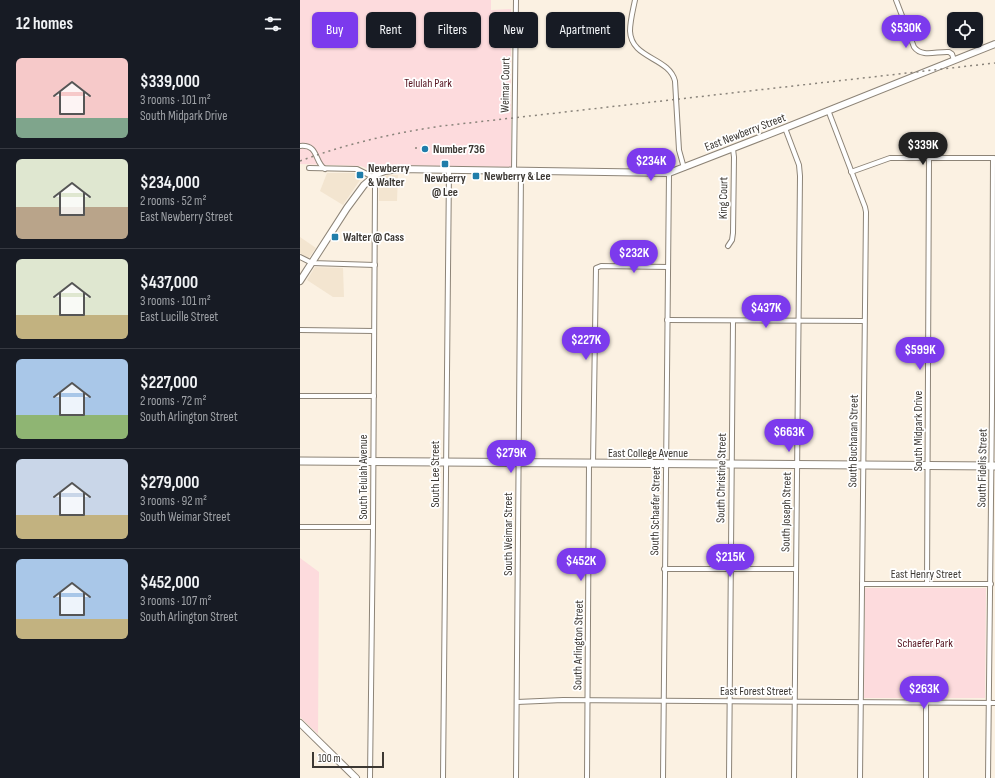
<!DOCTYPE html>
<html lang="en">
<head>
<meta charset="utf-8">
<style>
	:root { --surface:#171b24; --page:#20242c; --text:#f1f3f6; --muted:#9ea1a6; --line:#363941; --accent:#7c3aed }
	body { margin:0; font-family:"Sofia Sans Condensed",sans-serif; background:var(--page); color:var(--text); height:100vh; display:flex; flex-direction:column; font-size:15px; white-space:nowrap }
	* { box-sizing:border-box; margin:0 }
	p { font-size:13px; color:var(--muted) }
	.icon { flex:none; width:22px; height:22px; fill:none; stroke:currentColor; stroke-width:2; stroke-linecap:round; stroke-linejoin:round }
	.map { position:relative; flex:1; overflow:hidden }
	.details { display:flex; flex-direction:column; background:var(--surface); width:300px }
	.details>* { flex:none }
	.top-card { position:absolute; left:12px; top:12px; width:380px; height:36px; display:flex; gap:8px }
	.buttons { position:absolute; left:647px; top:12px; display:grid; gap:8px }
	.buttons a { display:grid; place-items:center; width:36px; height:36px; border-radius:6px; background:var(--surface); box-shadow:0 1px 3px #0004; font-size:20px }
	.scale { position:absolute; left:12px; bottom:10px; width:72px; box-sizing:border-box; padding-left:4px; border:2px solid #3c3833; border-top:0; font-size:11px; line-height:14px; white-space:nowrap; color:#3c3833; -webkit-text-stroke:3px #fff; paint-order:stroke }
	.price { position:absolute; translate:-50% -34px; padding:0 9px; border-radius:14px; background:var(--accent); color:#fff; font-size:13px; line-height:26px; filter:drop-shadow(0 1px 2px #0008) }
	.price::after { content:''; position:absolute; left:50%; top:24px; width:12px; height:9px; margin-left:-6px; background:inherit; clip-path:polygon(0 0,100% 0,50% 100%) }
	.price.active { background:#222; color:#fff }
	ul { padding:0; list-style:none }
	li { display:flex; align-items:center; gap:12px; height:100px; padding:0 16px }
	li+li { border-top:1px solid var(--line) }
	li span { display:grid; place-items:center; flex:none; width:112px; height:80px; border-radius:6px; color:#555 }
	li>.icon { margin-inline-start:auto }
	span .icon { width:48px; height:48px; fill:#fffc; stroke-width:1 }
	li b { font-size:17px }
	h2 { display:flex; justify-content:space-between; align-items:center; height:48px; padding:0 16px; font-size:17px }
	.chip { padding:0 14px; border-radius:6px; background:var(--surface); box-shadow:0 1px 3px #0004; font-size:14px; line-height:36px }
	.chip.active { background:var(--accent); color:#fff }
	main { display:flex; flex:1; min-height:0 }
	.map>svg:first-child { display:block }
	.built { fill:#f3e5d0 }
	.green { fill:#fddbdd }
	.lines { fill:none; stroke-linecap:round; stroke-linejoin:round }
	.street-casing { stroke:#8d8477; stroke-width:6 }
	.secondary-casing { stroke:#8d8477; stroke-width:8 }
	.primary-casing { stroke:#8d8477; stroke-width:9 }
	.street { stroke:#fff; stroke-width:4 }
	.secondary { stroke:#fff; stroke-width:6 }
	.primary { stroke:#fff; stroke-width:7 }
	.rail { stroke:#89837a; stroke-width:1.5; stroke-dasharray:2 4; stroke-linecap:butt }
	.poi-dot { fill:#1f7daa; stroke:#fff; stroke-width:1.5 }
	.labels { text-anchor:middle; stroke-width:3.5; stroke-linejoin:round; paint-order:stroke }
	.park-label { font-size:12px; fill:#54131f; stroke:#fff }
	.street-label { font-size:12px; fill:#3c3833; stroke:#fff }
	.poi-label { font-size:12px; font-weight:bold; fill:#3c3833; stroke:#fff; text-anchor:start }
</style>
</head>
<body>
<main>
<section class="details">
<h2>12 homes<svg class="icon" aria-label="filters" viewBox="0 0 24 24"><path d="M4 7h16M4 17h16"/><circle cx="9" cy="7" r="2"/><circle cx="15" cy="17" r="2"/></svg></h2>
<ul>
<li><span style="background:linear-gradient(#f6c9c9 75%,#7fa58c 0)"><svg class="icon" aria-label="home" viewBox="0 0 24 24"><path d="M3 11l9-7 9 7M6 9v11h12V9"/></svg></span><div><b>$339,000</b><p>3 rooms · 101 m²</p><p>South Midpark Drive</p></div></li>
<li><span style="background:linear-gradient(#dfe7d0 60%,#b9a48a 0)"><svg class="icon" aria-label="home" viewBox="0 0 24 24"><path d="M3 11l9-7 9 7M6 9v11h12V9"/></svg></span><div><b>$234,000</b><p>2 rooms · 52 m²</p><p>East Newberry Street</p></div></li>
<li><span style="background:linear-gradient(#dfe7d0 70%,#c2b280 0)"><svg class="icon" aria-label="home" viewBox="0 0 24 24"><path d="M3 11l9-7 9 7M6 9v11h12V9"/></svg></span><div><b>$437,000</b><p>3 rooms · 101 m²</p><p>East Lucille Street</p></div></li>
<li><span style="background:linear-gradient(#a9c7e8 70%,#8fb573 0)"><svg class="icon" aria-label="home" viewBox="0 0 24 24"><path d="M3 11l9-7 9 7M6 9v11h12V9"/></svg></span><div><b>$227,000</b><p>2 rooms · 72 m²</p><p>South Arlington Street</p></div></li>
<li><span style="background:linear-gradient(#c9d6e8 70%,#c2b280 0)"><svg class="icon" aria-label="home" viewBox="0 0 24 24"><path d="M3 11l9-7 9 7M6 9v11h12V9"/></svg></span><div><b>$279,000</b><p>3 rooms · 92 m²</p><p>South Weimar Street</p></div></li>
<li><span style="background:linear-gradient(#a9c7e8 75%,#c2b280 0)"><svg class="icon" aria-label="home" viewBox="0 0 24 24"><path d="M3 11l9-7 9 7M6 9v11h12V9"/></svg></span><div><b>$452,000</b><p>3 rooms · 107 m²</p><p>South Arlington Street</p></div></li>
</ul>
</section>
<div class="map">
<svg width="695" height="778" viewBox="0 0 695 778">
	<rect width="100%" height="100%" fill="#fbf1e2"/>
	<g class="built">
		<polygon points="27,173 56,173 62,177 43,205 20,191"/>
		<polygon points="88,175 98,175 97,201 79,201 79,181 82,177"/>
		<polygon points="0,237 16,248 8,259 0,253"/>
		<polygon points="15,267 43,268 44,297 33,297 7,280"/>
	</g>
	<g class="green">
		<polygon points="0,0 191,0 191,10 211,9 211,167 86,165 71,170 61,166 0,164"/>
		<polygon points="0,558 19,572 18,734 0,717"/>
		<polygon points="565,588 686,588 685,698 564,698"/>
	</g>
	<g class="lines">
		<g class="street-casing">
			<g id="street">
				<path d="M335,0c-2,10 -5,21 -5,31 1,28 39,26 45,50l4,69 5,18"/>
				<path d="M596,0l18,47c8,11 23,4 35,5l3,2 2,6"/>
				<polyline points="528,110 565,207 566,212 560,778"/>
				<polyline points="485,128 499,165 500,176 494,778"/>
				<path d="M0,146c19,-2 14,16 25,23"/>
				<polyline points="9,168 57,169 73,177 75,188 73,527 70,778"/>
				<polyline points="214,171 216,0"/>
				<polyline points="551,172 590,158 694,158"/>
				<polyline points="428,246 432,240 433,233 434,157 433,149"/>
				<polyline points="0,257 12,263 75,265"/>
				<polyline points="367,320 564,321"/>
				<polyline points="0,330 74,331"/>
				<polyline points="0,396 74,396"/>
				<polyline points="293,464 296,268 301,266 368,267"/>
				<polyline points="0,527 73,527"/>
				<polyline points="364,569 495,569"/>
				<polyline points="562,584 691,584"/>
				<polyline points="627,584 629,158"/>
				<polyline points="217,702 263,700 695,703"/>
				<polyline points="143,778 149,170"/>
				<polyline points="216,778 221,171"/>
				<polyline points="287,778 289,464"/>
				<polyline points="363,778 369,173"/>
				<polyline points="429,778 433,321"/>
				<polyline points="626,778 626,702"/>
				<polyline points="688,778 692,408 693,158"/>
			</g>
		</g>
		<g class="secondary-casing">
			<g id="secondary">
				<polyline points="0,281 47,208 64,185 77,174 85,171 98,169 369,173 485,128 695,44"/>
				<polyline points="0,723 56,778"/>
			</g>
		</g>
		<g class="primary-casing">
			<polyline id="primary" points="0,461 695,466"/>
		</g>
		<use href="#street" class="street"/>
		<use href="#secondary" class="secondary"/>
		<use href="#primary" class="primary"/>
		<g class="rail">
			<polyline points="115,148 136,149"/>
			<path d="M0,161c46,-17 93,-28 142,-35l553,-63"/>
		</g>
	</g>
	<g class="poi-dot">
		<circle cx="125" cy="149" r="4"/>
		<rect x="141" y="160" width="8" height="8" rx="2"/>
		<rect x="56" y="171" width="8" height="8" rx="2"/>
		<rect x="172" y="172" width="8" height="8" rx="2"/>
		<rect x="31" y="233" width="8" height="8" rx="2"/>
	</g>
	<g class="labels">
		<g class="park-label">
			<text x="128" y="87">Telulah Park</text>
			<text x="625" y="647">Schaefer Park</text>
		</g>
		<g class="street-label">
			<text transform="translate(205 85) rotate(-89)" y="4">Weimar Court</text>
			<text transform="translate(445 132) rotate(-21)" y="4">East Newberry Street</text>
			<text transform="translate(423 198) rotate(-89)" y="4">King Court</text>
			<text transform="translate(618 431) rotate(-90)" y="4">South Midpark Drive</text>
			<text transform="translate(553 441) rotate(-89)" y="4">South Buchanan Street</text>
			<text x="348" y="457">East College Avenue</text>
			<text transform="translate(682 468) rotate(-89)" y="4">South Fidelis Street</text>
			<text transform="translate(135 474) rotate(-90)" y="4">South Lee Street</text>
			<text transform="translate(63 477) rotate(-90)" y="4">South Telulah Avenue</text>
			<text transform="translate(421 478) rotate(-89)" y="4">South Christine Street</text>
			<text transform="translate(355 511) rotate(-89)" y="4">South Schaefer Street</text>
			<text transform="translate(486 512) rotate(-89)" y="4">South Joseph Street</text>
			<text transform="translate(208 534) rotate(-90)" y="4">South Weimar Street</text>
			<text x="626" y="578">East Henry Street</text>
			<text transform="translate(278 645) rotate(-89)" y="4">South Arlington Street</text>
			<text x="456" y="695">East Forest Street</text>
		</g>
		<g class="poi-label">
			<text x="133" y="153">Number 736</text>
			<text x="68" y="172">Newberry<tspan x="68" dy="14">&amp; Walter</tspan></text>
			<text x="184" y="180">Newberry &amp; Lee</text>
			<text x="145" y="182" text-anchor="middle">Newberry<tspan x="145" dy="14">@ Lee</tspan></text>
			<text x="43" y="241">Walter @ Cass</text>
		</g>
	</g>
</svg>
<div class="buttons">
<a><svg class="icon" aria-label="locate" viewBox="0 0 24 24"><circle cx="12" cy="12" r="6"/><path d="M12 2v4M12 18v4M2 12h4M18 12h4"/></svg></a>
</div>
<div class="scale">100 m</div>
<b class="price" style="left:606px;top:49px">$530K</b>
<b class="price active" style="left:623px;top:166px">$339K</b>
<b class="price" style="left:351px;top:182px">$234K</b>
<b class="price" style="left:334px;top:274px">$232K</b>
<b class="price" style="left:466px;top:329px">$437K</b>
<b class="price" style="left:286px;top:361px">$227K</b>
<b class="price" style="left:620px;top:371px">$599K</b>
<b class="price" style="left:489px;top:453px">$663K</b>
<b class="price" style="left:211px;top:474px">$279K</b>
<b class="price" style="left:430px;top:578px">$215K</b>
<b class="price" style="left:281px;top:582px">$452K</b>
<b class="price" style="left:624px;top:710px">$263K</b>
<div class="top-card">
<a class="chip active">Buy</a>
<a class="chip">Rent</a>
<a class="chip">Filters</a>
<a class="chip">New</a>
<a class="chip">Apartment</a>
</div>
</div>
</main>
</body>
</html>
